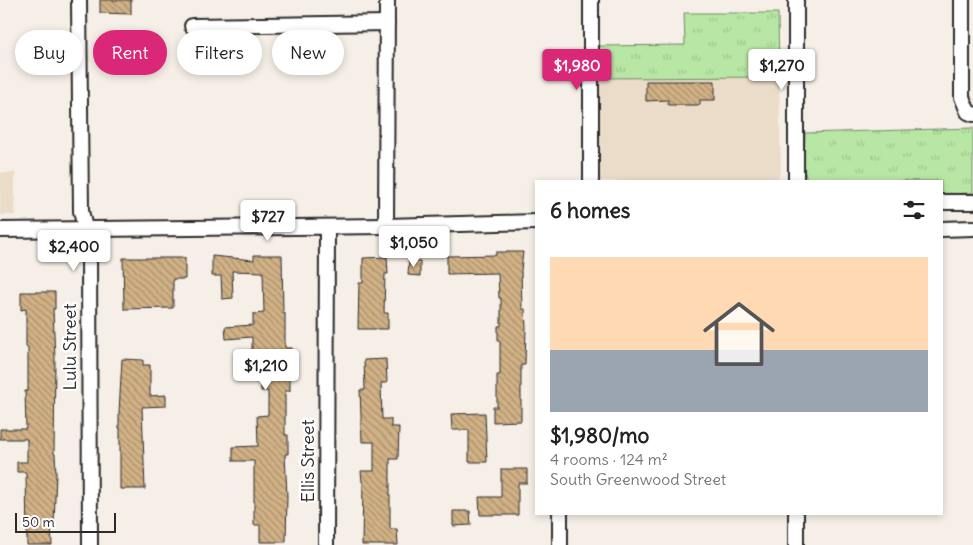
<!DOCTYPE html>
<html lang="en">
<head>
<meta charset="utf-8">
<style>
	:root { --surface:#fff; --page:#f6f6f6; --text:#222; --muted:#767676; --line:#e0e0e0; --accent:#db2777 }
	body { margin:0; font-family:Delius,sans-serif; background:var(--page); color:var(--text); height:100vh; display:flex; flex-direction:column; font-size:19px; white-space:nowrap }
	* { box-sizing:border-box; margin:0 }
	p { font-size:16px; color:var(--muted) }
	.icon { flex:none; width:28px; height:28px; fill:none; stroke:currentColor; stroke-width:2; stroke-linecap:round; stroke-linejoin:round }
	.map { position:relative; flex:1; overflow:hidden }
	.drawer { position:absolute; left:535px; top:180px; width:408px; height:335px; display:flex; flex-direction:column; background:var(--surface); border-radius:0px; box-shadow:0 2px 8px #0003 }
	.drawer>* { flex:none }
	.banner { position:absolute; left:15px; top:30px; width:445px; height:45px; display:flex; gap:10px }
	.scale { position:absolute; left:15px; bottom:12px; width:101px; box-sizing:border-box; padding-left:5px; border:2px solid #2b2b2b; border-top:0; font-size:14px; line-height:18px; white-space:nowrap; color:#2b2b2b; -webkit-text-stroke:4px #fff; paint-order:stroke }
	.price { position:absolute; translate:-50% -42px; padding:0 11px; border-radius:5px; background:#fff; color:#222; font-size:16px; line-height:32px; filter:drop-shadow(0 1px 2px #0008) }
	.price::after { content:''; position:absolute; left:50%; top:30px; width:15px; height:11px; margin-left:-8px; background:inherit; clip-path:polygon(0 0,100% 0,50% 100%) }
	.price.active { background:var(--accent); color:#fff }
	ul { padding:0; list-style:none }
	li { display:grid; align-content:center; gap:10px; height:265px; padding:0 15px }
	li+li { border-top:1px solid var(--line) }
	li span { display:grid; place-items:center; height:155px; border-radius:0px; color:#555 }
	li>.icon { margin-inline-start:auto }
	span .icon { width:90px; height:90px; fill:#fffc; stroke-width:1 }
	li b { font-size:21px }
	h2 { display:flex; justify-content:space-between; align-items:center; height:60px; padding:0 15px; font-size:21px }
	.pill { padding:0 18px; border-radius:22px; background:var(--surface); box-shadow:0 2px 8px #0003; font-size:18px; line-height:45px }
	.pill.active { background:var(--accent); color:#fff }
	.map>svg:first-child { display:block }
	.built { fill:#ebdcca }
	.grass { fill:url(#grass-tufts); stroke:#728868 }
	.building { fill:url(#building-back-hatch); stroke:#2b2b2b }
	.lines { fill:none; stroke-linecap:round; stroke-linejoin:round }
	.minor-casing { stroke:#2b2b2b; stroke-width:18 }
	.minor { stroke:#fff; stroke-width:14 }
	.labels { text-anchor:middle; stroke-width:4.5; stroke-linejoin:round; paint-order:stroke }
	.street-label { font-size:18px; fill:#2b2b2b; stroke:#fff }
</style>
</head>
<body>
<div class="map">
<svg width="973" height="545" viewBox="0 0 973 545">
	<defs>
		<pattern id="grass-tufts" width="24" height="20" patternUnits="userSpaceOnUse" patternTransform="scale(1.25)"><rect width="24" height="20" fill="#b8e6a4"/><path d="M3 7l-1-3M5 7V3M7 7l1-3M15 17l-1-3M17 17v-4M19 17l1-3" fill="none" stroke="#9ec58d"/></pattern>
		<pattern id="building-back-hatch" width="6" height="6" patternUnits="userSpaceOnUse" patternTransform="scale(1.25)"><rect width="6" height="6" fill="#d1b185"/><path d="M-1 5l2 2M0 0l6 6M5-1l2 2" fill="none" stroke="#aa906d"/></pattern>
	</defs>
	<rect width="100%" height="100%" fill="#f6efe7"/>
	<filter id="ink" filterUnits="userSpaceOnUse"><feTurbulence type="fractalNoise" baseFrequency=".02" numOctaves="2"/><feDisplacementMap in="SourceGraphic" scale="10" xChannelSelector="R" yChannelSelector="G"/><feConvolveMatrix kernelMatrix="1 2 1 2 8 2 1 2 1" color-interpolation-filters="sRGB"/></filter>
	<g filter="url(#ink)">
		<g class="built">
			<polygon points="779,77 781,171 777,181 597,181 599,78"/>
			<rect x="0" y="173" width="15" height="42"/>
		</g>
		<g class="grass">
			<polygon points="684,13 778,13 779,77 599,78 598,46 685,45"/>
			<polygon points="973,128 973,193 941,194 941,181 807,180 804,170 805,133"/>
		</g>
		<g class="building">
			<polygon points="100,0 131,0 131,14 100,13"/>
			<polygon points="646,81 715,81 715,100 700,100 700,105 668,105 668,100 646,101"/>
			<polygon points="496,252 523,252 521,270 522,309 525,309 526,327 525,365 521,365 521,421 493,422 493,407 497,407 497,375 500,375 500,341 498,341 498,326 501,326 501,298 499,298 498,273 447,274 447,256 496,255"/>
			<polygon points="254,255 282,255 283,313 285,313 285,348 292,348 292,364 290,364 290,391 285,391 285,435 288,435 288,454 285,454 287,496 286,542 260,542 260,525 254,525 254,461 233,461 233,447 258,446 257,416 268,415 268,391 261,391 261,370 252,371 252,337 226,339 225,327 253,325 253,314 264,313 263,272 232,271 233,298 222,299 221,276 212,276 212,256 254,260"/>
			<polygon points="387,257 388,274 385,274 384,313 388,313 388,329 358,329 359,283 363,283 363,258"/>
			<polygon points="123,258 185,258 185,279 173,279 173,308 124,309"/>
			<polygon points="409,260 420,261 420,276 408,275"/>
			<polygon points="21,292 55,292 55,309 53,309 55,359 54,454 55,454 56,474 54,523 51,523 52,545 27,545 26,472 17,472 17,462 27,462 27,439 0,439 0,429 26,429 25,391 28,391 28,347 26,347 26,309 21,310"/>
			<polygon points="122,359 143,360 143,365 150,365 150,396 166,395 166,406 142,407 145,489 120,489 120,428 119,428 119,412"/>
			<polygon points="386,359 387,383 381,383 382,419 391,419 391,427 399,427 398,459 390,459 390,529 397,529 398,545 362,545 363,482 362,482 361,471 374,471 374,442 362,442 360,390 365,390 364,360"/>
			<polygon points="485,413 487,462 469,462 469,430 452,430 451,414"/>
			<polygon points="501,469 527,469 527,483 518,483 518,515 480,515 479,497 501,497"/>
			<polygon points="453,511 470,511 471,525 453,526"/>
		</g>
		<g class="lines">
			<g class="minor-casing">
				<g id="minor">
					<polyline points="79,0 81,211 89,246 90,545"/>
					<polyline points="962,0 962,97 968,112 973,114"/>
					<polyline points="192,26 387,23"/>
					<polyline points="591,181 591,0"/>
					<polyline points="796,181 796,0"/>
					<polyline points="941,202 973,202"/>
					<polyline points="386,226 387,0"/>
					<polyline points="941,229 973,228"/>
					<polyline points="0,230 386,226 536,222"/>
					<polyline points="326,545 327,227"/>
					<polyline points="560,545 560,514"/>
					<polyline points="796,545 796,514"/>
				</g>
			</g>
			<use href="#minor" class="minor"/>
		</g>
	</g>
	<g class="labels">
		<g class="street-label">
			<text transform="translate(70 347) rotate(-90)" y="6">Lulu Street</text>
			<text transform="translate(308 461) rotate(-90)" y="6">Ellis Street</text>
		</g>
	</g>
</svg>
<div class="scale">50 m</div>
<b class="price active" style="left:577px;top:91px">$1,980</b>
<b class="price" style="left:782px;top:91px">$1,270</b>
<b class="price" style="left:268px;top:242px">$727</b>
<b class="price" style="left:414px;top:268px">$1,050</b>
<b class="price" style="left:74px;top:272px">$2,400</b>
<b class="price" style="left:266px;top:391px">$1,210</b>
<div class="banner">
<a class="pill">Buy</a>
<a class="pill active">Rent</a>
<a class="pill">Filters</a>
<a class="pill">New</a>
</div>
<section class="drawer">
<h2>6 homes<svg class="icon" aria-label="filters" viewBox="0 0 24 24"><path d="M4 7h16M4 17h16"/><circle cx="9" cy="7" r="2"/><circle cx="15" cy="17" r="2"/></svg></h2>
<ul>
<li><span style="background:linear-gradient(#ffd9b3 60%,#9aa5b1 0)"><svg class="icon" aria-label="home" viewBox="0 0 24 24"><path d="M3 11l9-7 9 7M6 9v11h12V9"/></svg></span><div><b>$1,980/mo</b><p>4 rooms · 124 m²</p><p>South Greenwood Street</p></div></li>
</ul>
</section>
</div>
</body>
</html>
